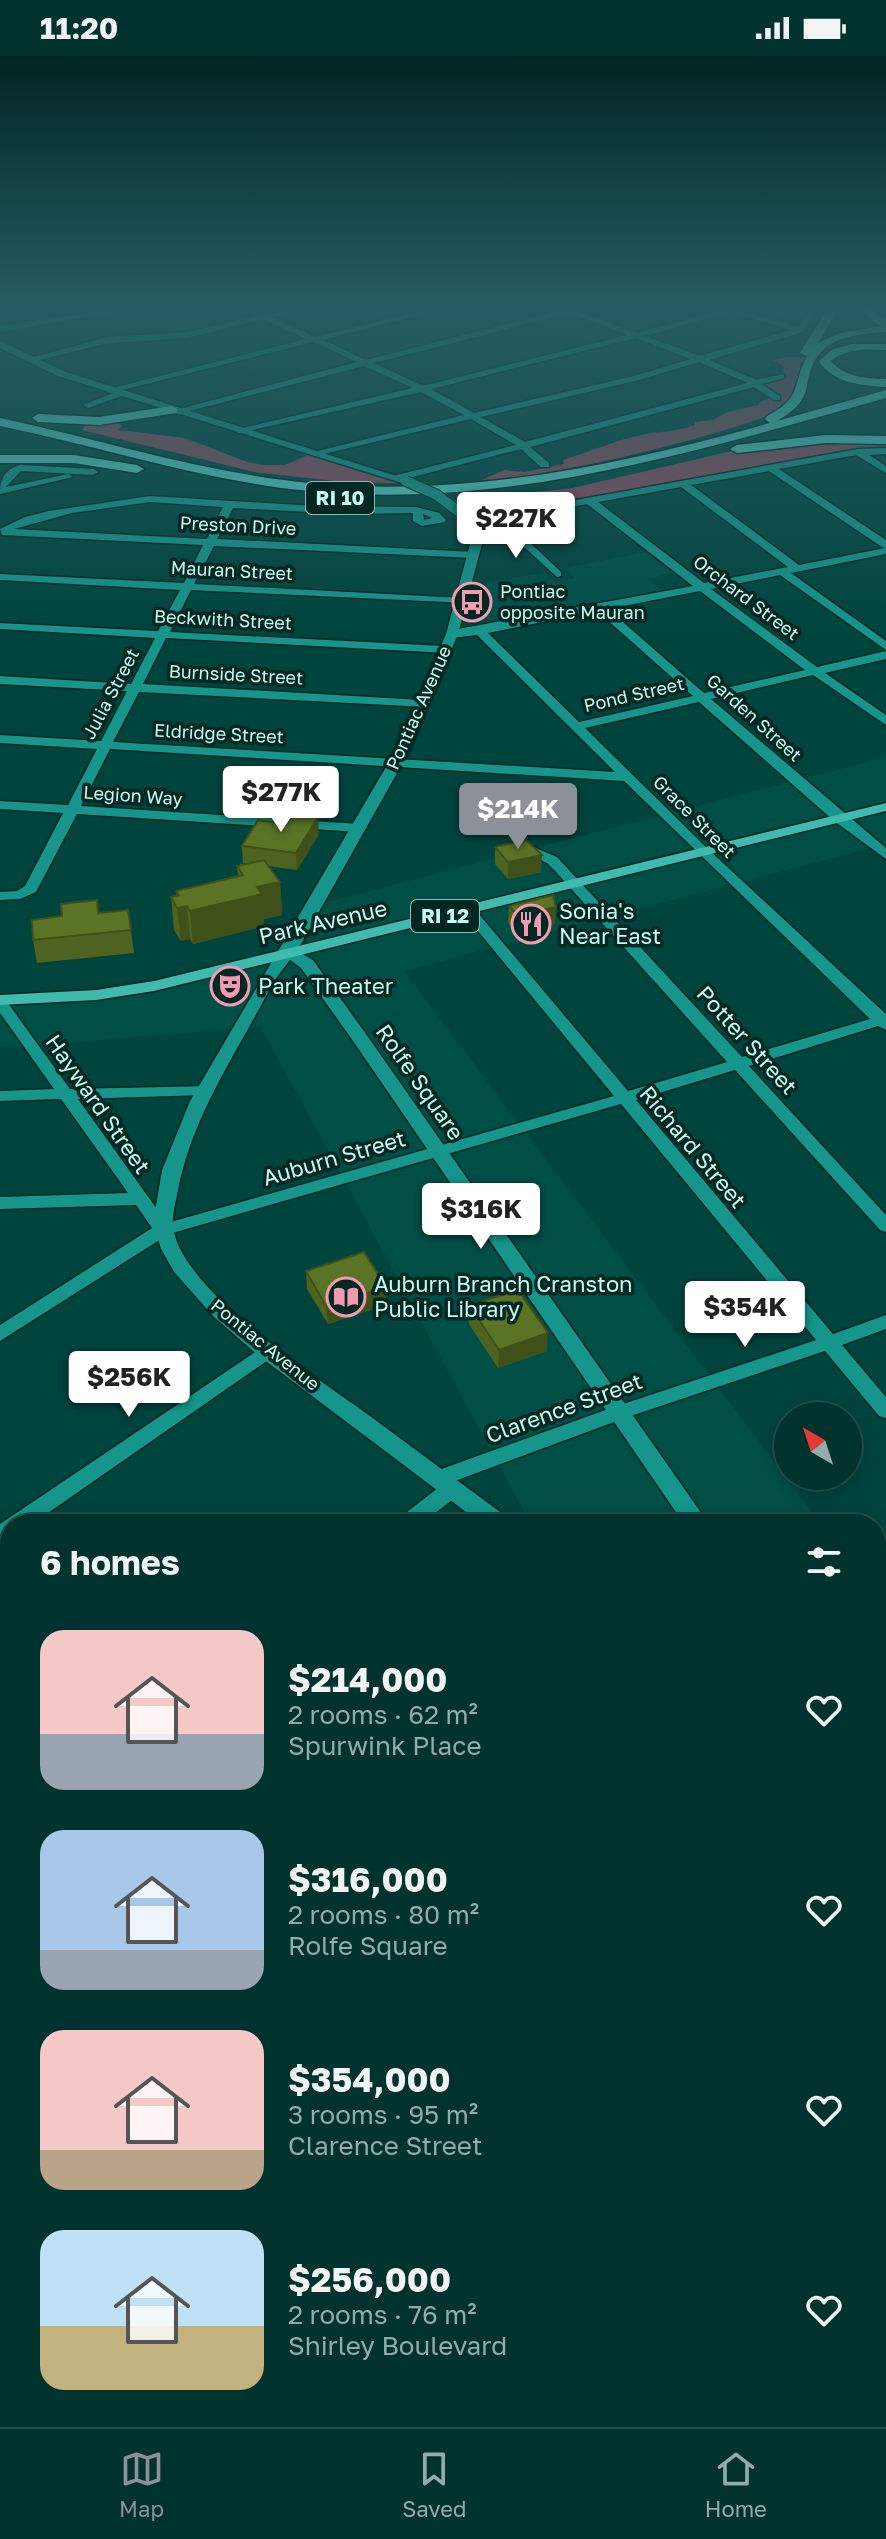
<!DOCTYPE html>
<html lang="en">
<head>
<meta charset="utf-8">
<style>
	:root { --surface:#00332e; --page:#0a3b36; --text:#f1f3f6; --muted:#95aaaa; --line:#224e4a; --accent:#8c9099 }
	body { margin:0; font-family:"Golos Text",sans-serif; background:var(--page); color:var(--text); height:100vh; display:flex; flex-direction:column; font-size:30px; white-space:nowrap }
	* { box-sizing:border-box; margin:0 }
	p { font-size:26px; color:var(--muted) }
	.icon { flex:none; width:44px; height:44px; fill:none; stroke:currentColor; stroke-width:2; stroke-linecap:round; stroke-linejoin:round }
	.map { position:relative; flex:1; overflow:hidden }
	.sheet { position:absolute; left:0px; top:1458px; width:886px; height:914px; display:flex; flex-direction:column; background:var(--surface); border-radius:32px 32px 0 0; box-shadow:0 4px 20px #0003,0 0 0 2px var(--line) }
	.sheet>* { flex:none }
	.needle { width:52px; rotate:321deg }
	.controls { position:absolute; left:774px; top:1346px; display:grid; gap:16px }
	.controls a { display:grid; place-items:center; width:88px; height:88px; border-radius:50%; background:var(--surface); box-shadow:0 4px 20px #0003,0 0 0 2px var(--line); font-size:40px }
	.price { position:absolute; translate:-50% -68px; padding:0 18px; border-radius:8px; background:#fff; color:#222; font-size:26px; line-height:52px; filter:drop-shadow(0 2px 4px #0008) }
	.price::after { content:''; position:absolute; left:50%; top:48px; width:24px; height:18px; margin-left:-12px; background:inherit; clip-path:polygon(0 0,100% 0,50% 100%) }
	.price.selected { background:var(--accent); color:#fff }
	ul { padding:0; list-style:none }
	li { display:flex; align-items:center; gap:24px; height:200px; padding:0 40px }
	li span { display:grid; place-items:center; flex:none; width:224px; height:160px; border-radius:24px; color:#555 }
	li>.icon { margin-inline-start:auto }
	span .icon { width:96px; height:96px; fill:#fffc; stroke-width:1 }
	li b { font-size:34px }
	h2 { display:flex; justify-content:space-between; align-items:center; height:96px; padding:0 40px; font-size:34px }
	.status { display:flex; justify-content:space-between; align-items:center; height:56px; padding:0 40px; background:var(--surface); direction:ltr }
	.status svg { height:22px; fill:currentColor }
	.dock { display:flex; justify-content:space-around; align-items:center; height:112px; border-top:2px solid var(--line); background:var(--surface); font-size:22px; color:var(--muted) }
	.dock a { display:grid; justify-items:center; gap:4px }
	.dock .selected { color:var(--accent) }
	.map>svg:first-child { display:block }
	.built { fill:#004f47 }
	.forest { fill:#98495f }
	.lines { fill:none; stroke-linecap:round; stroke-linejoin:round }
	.street-casing { stroke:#032723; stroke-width:3 }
	.secondary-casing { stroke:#032723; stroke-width:3 }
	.primary-casing { stroke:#032723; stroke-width:3 }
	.highway-casing { stroke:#032723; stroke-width:3 }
	.street { fill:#16968a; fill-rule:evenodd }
	.secondary { fill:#16968a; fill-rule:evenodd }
	.primary { fill:#3fbbad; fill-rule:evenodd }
	.highway { fill:#5ad3c4; fill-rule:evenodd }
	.secondary-bridge-casing { stroke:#032723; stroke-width:12; stroke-linecap:butt }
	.secondary-bridge { stroke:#16968a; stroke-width:10 }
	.wall { fill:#4e631f }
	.shaded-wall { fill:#405019 }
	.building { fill:#5b7324; stroke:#405019; stroke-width:2 }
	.labels { text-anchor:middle; stroke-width:7; stroke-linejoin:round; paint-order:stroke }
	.far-street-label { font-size:18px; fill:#c8faf2; stroke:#032723 }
	.far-poi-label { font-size:18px; fill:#c8faf2; stroke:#032723; text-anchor:start }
	.shield { fill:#032723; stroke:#8dbbb4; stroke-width:2 }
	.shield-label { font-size:20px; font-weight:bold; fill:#c8faf2 }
	.poi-label { font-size:22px; fill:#c8faf2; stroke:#032723; text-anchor:start }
	.street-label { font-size:22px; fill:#c8faf2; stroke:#032723 }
</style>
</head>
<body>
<div class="status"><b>11:20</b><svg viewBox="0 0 49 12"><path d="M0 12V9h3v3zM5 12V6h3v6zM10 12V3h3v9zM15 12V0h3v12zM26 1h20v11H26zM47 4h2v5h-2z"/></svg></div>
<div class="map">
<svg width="886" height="2371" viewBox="0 0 886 2371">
	<rect width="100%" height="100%" fill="#00443e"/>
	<g class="built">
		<polygon points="646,496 671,517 648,523 663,535 502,566 482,562 474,555 487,526 545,517 555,526 575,522 565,512"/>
		<polygon points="886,701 886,788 404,915 821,1468 531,1468 261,971 0,992 0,944 187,924 305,887 315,849"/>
	</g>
	<g class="forest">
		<path d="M787,301l20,1 -7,5c0,13 0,31 -10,41 -21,22 -280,84 -308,76l22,-10 21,2 39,-8 -1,-4c27,-8 55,-21 83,-26 17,-3 33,-3 49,-9v-3l18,-2 14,-8 31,-7 2,-3 18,-7 -17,-11 27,-7 -5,-5 1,-6 -11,-6z"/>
		<polygon points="115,364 122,370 118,374 185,382 247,406 265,409 285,409 312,397 415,428 334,425 255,416 82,374 87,366"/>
		<polygon points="816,385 886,388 886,394 858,396 497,464 471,466 449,445 573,432 732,395"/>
	</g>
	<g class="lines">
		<g class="street-casing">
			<g id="street">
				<polygon points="177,251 110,257 0,276 0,270 110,253"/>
				<path d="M239,251c10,0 18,6 27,7 13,0 28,-7 42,-7l-36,10 43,20 120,-30h15l-127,33 43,20 203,-52 17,-1 -8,4 59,22 85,-23 -4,-3h14l66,20 12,-20h8l-15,25 -94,28 47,20 28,-6v4l-22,6 18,12v4h-6l-20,-13 -224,60 19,16v4h-8l-20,-18 -124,32 -5,-3 1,-2 123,-31 -45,-26 -156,37 -5,-3 154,-38 -43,-23 -182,41 -5,-3 179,-42 -49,-22 -187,48 -5,-3 185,-49 -44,-20 -203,51 -5,-3 201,-51 -43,-20 -76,19 -79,5 -77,19 -4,-3 81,-22 79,-5 69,-16zM731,256l60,18 -91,26 -55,-20zM569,257l59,22 -205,51 -49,-23zM636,282l55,21 -57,17 -160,37 -43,-24zM699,306l49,21 -223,59 -44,-25 158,-37z"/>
				<polygon points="121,334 124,339 88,352 83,349"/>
				<path d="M886,392v6l-17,1 17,11v7l-30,-18 -77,14 107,71v14l-95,19 95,68v9l-106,-75 -69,14 106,78 69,-16v8l-61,14 61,42v10l-73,-50 -102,24 175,149v11l-52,-38 -135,-119 -114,26 123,121 178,165v16l-8,-4 -129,40 137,149v17l-6,-2 -145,-160 -99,30 197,234 53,-19v14l-44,16 44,52v21l-7,-2 -54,-65 -200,67 -170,63 8,7 -3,6 -39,30h-25l3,-6 43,-33 -9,-1 -3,-6 3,-6 178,-64 205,-68 -195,-236 -452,130 -169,107v-16l152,-97 -16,-23 -136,4v-12l128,-4 -67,-94 -61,2v-10l54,-2 -54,-76v-16l5,2 65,90 140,-3 2,4 -8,5 -126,4 89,124 447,-127 -151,-183v-6h10l155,184 99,-29 -171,-190 -9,-9 -26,-11v-6h10l26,11 185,200 128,-38 -246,-238 -514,-32 -29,57 279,18 7,4 -7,4 -283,-18 -41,78 -16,7 -20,1v-8l17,-1 8,-5 38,-73 -63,-4v-8l68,4 29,-56 -97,-6v-8l101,6 26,-50 -127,-7v-8l131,8 24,-46 -155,-9v-6l158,8 22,-41 -180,-10v-6l184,9 19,-38 -201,-10 -2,-6 25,-12 24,-6 101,-15 166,10 100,1 23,6 7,7 -1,2 -23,4 -9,-5v-8l-65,1 -115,-6 -16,31 257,13 5,3 -5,3 -260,-12 -20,38 269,14 4,1v4l-276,-13 -21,42 274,14 6,4 -2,3 -282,-15 -23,46 279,16 4,1v6l-287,-15 -26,50 502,30 -138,-137 -25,3 -6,-4 6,-4 241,-44 -106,-82 -82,15 56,53v4l-4,1 -64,-58v-4l365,-66zM769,415l113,76 3,1 -86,17 -108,-80zM681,431l107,80 -84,16 -106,-81zM150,446l73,5 -16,32 -193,-10 58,-16zM423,458l9,4 -8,2zM700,535l105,79 -101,23 -96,-84zM597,555l96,85 -114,26 -91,-89z"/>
				<path d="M21,409l72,4 5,3 -5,3 -72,-4 -15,16 62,-13 5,3 -73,17c0,-16 5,-25 21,-29z"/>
				<polygon points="267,1288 274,1290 277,1295 274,1300 32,1468 10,1468 10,1483 0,1487 0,1468"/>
				<polygon points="886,1702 886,1723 876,1726 876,1705"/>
				<polygon points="10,1758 10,1784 0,1788 0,1762"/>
				<polygon points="886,1955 886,1988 876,1993 876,1960"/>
				<polygon points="10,2038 10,2070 0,2075 0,2043"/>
				<polygon points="79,2362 114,2362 110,2371 75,2371"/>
				<polygon points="524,2362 558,2362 554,2371 520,2371"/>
				<polygon points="561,2362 596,2362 600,2371 565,2371"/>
			</g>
		</g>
		<g class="secondary-casing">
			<g id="secondary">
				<polygon points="0,285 66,316 412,425 402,427 58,320 0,292"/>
				<path d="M458,456h8l16,32 -24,90 -48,116 -113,201 16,9 53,74 343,490h-25l-331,-483 -52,-73 -11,-8 -16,21c-35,69 -81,132 -96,209 -2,11 -6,24 -5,36 6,63 148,154 197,190 46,34 92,68 137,101l4,7h-29l-223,-168 -45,-39 -40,-45 -13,-23 -8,-26 9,-53 28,-69 206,-351 50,-116 24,-90 -14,-30z"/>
				<polygon points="876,1721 886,1726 886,1758 876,1754"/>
			</g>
		</g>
		<g class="primary-casing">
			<polygon id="primary" points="886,747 886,755 154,935 96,944 0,949 0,939 96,934 154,925"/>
		</g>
		<g class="highway-casing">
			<g id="highway">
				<path d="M829,251h11l-22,36 22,-10 40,-7 -24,-19h13l17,13v12c-21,2 -51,3 -66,21 -22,28 0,44 -43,68l109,-31v8c-189,53 -379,112 -577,93 -105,-10 -206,-44 -309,-65v-8c103,22 204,55 309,65 158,15 310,-18 461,-60l-5,-4 2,-3c36,-19 24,-28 40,-60l-7,-3z"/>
				<path d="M853,288h33v6c-20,-1 -39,-2 -55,11 14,17 35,17 55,18v8c-25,-2 -52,-3 -67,-26l14,-12z"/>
				<polygon points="172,350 178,354 176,357 99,369 38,366 32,362 38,358 99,361"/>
				<polygon points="826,379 886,380 886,388 826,387 737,397 730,393 737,389"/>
				<polygon points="0,399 74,399 137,409 144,413 137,417 74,407 0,407"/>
			</g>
		</g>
		<use href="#street" class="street"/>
		<use href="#secondary" class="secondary"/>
		<use href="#primary" class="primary"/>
		<use href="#highway" class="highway"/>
		<g class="secondary-bridge-casing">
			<polyline id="secondary-bridge" points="406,425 437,439 462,458"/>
		</g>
		<use href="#secondary-bridge" class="secondary-bridge"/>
	</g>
	<g class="wall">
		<polygon points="319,778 297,814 268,810 280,826 282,859 264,863 264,870 193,888 190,883 181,885 174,874 171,841 176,840 176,835 238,820 237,810 249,807 243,807 242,790"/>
		<polygon points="495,791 541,816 508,823 495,808"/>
		<polygon points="509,850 555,868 517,878 508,867"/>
		<polygon points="128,854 134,897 37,907 33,884 99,857"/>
		<polygon points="306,1215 386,1249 328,1268 307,1233"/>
		<polygon points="469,1249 547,1295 498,1312 469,1268"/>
	</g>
	<g class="shaded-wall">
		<polygon points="318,761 319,778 297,814 296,797"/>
		<polygon points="542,799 541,816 508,823 508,806"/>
		<polygon points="280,826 282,859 264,863 264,870 193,888 190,855 257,831"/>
		<polygon points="187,850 190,883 181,885 177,852"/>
		<polygon points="556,851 555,868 517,878 518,860"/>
		<polygon points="386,1231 386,1249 328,1268 326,1250"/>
		<polygon points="548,1277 547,1295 498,1312 499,1294"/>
		<polygon points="886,1568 886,1598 876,1602 876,1571"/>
	</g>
	<g class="building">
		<polygon points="285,758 318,761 296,797 242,790 258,764 279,767"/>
		<polygon points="526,784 542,799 508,806 495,791"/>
		<polygon points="264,804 280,826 257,831 262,838 190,855 187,850 177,852 171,841 179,839 176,835 243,819 237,810"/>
		<polygon points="553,839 556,851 518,860 509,850"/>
		<polygon points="97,844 98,857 128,854 131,874 33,884 32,864 62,860 61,848"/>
		<polygon points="364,1196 386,1231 326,1250 306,1215"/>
		<polygon points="518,1234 548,1277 499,1294 469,1249"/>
		<polygon points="886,1530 886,1568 876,1571 876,1534"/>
	</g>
	<linearGradient id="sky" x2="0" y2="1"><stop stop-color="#002522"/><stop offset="0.43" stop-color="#265c63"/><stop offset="1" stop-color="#265c63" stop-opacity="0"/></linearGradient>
	<rect width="886" height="583" fill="url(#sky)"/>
	<defs>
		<g id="bus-ring" transform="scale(2)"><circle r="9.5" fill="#032723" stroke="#f29aaf" stroke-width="1.5"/><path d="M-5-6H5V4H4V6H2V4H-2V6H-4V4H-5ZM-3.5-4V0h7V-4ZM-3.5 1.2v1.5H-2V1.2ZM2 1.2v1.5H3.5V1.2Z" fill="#f29aaf"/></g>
		<g id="restaurant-ring" transform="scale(2)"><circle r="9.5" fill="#032723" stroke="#f29aaf" stroke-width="1.5"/><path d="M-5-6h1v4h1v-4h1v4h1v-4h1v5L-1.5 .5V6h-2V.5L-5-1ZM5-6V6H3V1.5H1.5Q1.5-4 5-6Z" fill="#f29aaf"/></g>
		<g id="theatre-ring" transform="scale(2)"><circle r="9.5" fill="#032723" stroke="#f29aaf" stroke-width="1.5"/><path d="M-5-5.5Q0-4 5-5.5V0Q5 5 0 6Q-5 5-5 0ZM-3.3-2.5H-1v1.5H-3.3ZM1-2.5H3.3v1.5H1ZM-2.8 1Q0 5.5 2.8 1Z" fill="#f29aaf"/></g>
		<g id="library-ring" transform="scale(2)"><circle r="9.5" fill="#032723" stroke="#f29aaf" stroke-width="1.5"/><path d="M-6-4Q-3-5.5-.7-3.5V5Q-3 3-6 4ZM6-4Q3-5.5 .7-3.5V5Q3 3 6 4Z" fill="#f29aaf"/></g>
	</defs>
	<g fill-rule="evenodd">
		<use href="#bus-ring" x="472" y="546"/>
		<use href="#restaurant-ring" x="531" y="868"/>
		<use href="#theatre-ring" x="230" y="930"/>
		<use href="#library-ring" x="346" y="1241"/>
	</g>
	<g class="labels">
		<g class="far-street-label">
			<text transform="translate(238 470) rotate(3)" y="6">Preston Drive</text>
			<text transform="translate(232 515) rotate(3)" y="6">Mauran Street</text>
			<text transform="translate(746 542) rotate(37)" y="6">Orchard Street</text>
			<text transform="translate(223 564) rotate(3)" y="6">Beckwith Street</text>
			<text transform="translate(236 619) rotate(3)" y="6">Burnside Street</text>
			<text transform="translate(111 638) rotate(-62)" y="6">Julia Street</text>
			<text transform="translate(634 639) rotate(-13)" y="6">Pond Street</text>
			<text transform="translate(419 652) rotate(-66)" y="6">Pontiac Avenue</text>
			<text transform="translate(754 662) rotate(42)" y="6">Garden Street</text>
			<text transform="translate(219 678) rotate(3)" y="6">Eldridge Street</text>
			<text transform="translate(133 740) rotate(4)" y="6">Legion Way</text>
			<text transform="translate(694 761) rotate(45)" y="6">Grace Street</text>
			<text transform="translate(265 1289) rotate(39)" y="6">Pontiac Avenue</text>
		</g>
		<g class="far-poi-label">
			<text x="500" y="542">Pontiac<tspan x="500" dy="21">opposite Mauran</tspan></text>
		</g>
		<g class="shield">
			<rect x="306" y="426" width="68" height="32" rx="6"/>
			<rect x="411" y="844" width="68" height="32" rx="6"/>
		</g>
		<g class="shield-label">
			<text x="340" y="449">RI 10</text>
			<text x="445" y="867">RI 12</text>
		</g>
		<g class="poi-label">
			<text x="559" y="863">Sonia's<tspan x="559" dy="25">Near East</tspan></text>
			<text x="258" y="938">Park Theater</text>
			<text x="374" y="1236">Auburn Branch Cranston<tspan x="374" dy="25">Public Library</tspan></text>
		</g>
		<g class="street-label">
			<text transform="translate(323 866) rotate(-13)" y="8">Park Avenue</text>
			<text transform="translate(747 984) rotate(48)" y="8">Potter Street</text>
			<text transform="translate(420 1026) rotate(55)" y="8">Rolfe Square</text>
			<text transform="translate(98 1048) rotate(55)" y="8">Hayward Street</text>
			<text transform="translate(693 1091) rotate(50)" y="8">Richard Street</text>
			<text transform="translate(334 1102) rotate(-16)" y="8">Auburn Street</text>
			<text transform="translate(564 1352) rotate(-20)" y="8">Clarence Street</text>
		</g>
	</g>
</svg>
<div class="controls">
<a><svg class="needle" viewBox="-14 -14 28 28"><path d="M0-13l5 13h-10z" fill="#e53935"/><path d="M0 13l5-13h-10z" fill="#95aaaa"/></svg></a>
</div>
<b class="price" style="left:516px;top:504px">$227K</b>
<b class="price" style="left:281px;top:778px">$277K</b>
<b class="price selected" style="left:518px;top:795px">$214K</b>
<b class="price" style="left:481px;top:1195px">$316K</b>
<b class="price" style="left:745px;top:1293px">$354K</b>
<b class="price" style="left:129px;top:1363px">$256K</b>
<section class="sheet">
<h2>6 homes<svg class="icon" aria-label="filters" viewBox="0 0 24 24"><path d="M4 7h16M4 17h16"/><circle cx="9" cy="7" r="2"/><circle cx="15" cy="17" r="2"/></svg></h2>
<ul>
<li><span style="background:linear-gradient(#f6c9c9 65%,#9aa5b1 0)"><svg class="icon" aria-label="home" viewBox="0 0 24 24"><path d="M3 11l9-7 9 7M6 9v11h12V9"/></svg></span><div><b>$214,000</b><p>2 rooms · 62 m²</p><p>Spurwink Place</p></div><svg class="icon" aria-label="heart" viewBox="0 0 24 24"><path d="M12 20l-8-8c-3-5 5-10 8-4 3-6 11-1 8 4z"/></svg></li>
<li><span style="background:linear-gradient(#a9c7e8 75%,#9aa5b1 0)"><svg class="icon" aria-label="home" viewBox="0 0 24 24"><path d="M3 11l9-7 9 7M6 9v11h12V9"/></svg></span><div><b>$316,000</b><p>2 rooms · 80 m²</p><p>Rolfe Square</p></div><svg class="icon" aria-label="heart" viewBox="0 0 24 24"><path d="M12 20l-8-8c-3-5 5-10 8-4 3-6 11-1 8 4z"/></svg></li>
<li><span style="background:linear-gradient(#f6c9c9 75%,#b9a48a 0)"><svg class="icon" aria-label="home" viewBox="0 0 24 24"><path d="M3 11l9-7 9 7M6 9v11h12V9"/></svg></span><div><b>$354,000</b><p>3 rooms · 95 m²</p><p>Clarence Street</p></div><svg class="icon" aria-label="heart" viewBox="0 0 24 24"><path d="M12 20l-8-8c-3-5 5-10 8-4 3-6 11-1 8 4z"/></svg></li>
<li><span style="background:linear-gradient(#bfe0f5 60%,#c2b280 0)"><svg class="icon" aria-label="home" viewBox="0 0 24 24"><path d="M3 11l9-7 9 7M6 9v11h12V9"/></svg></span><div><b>$256,000</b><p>2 rooms · 76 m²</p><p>Shirley Boulevard</p></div><svg class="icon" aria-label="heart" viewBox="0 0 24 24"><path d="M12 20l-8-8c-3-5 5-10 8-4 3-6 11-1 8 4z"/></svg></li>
</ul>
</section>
</div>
<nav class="dock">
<a class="selected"><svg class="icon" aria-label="map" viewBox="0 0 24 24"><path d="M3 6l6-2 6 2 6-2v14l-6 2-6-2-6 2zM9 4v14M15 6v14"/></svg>Map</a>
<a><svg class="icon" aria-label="saved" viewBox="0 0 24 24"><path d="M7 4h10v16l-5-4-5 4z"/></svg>Saved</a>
<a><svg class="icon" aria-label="home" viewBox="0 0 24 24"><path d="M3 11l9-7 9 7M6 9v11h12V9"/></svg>Home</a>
</nav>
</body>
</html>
